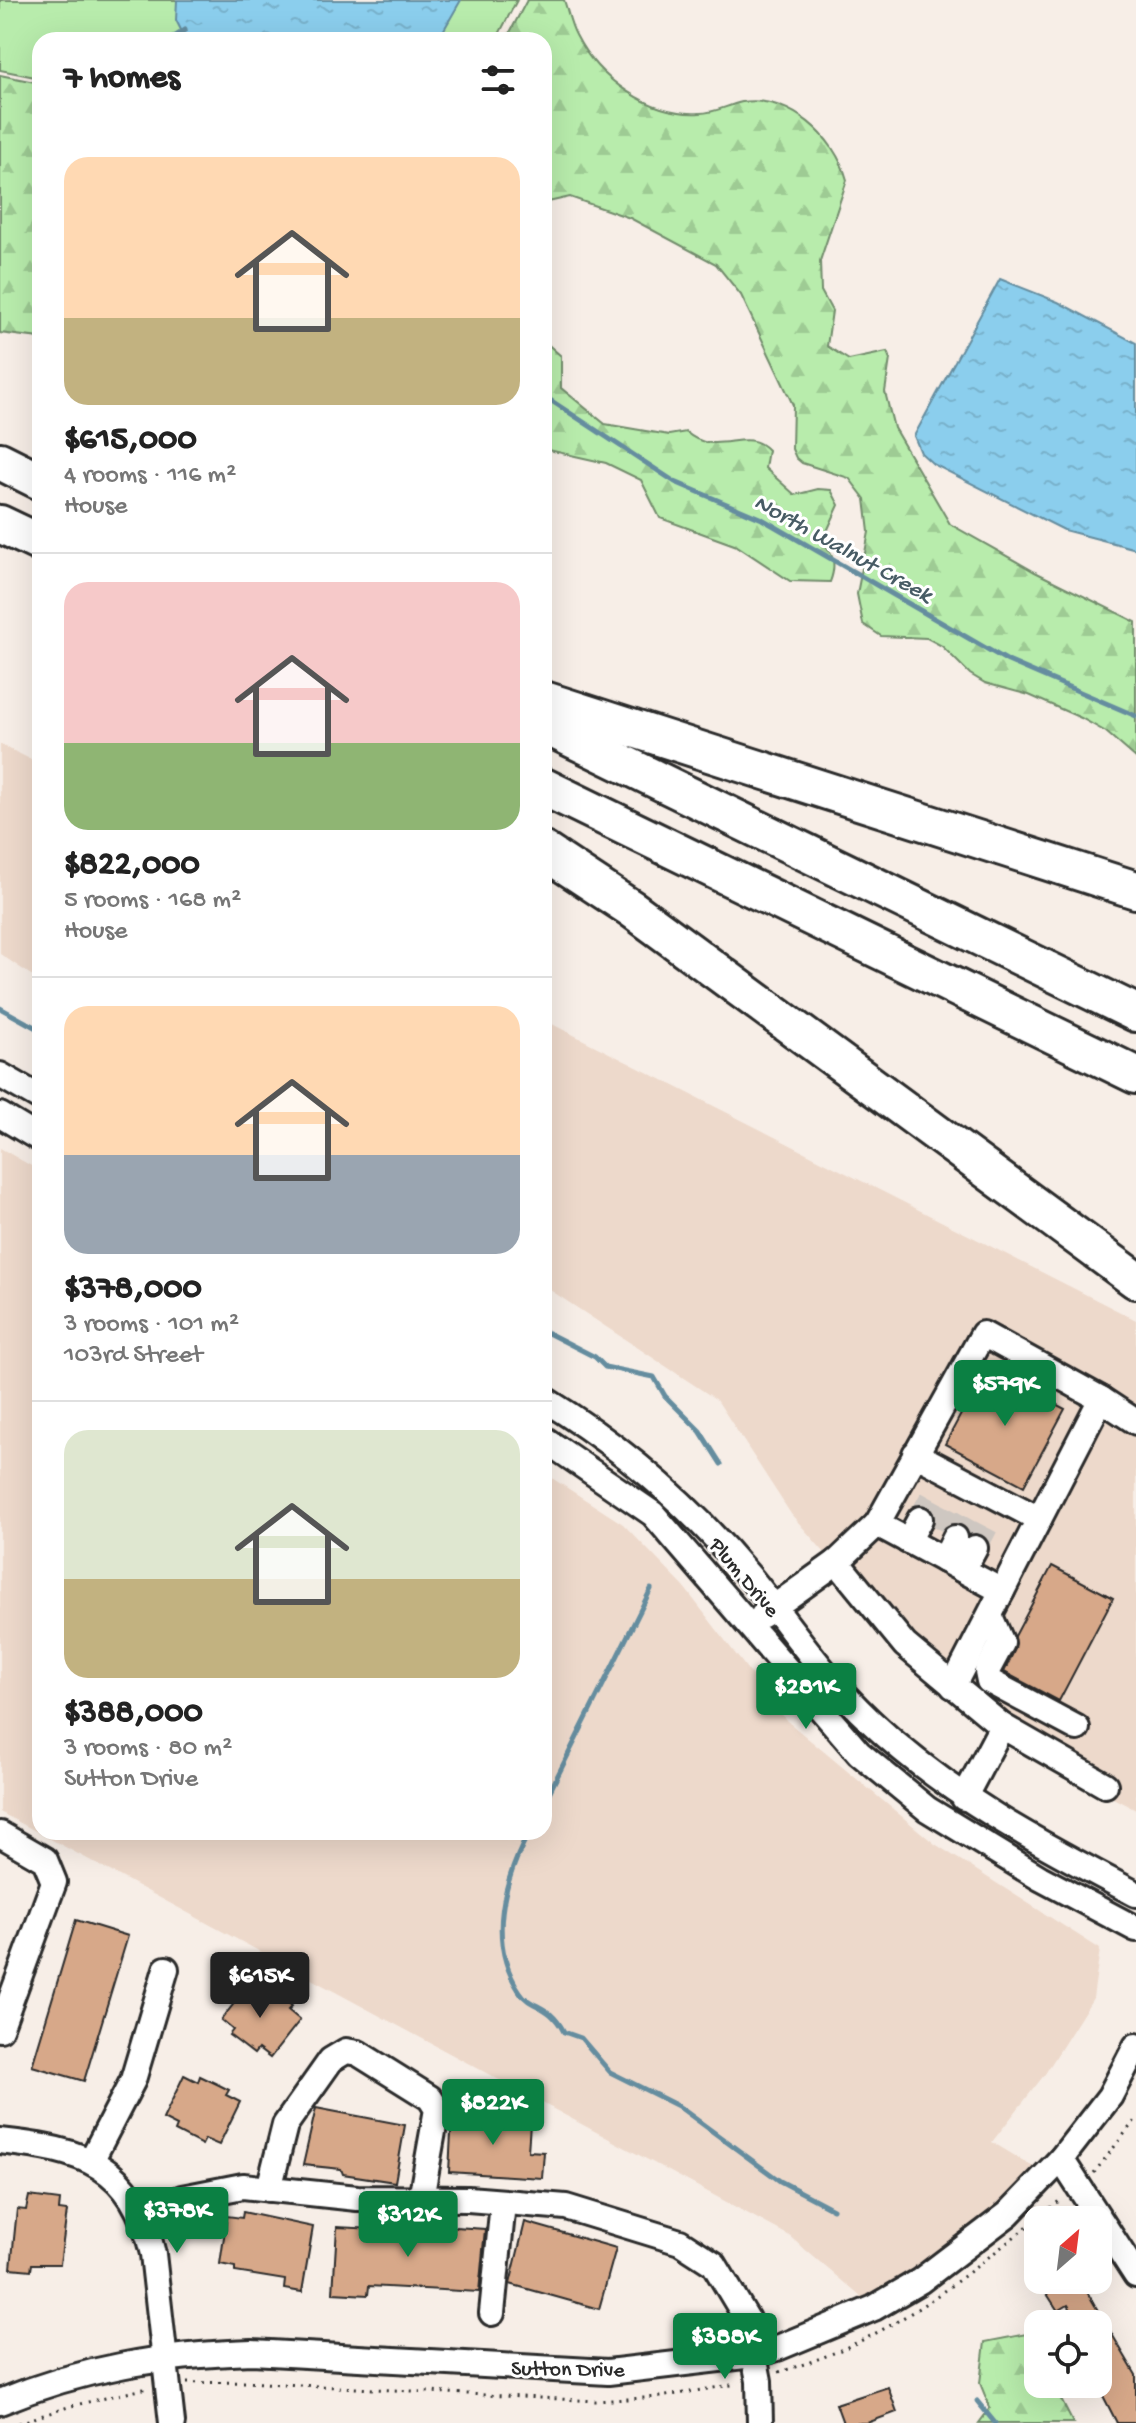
<!DOCTYPE html>
<html lang="en">
<head>
<meta charset="utf-8">
<style>
	:root { --surface:#fff; --page:#f6f6f6; --text:#222; --muted:#767676; --line:#e0e0e0; --accent:#0b8043 }
	body { margin:0; font-family:"Gochi Hand",sans-serif; background:var(--page); color:var(--text); height:100vh; display:flex; flex-direction:column; font-size:30px; white-space:nowrap }
	* { box-sizing:border-box; margin:0 }
	p { font-size:26px; color:var(--muted) }
	.icon { flex:none; width:44px; height:44px; fill:none; stroke:currentColor; stroke-width:2; stroke-linecap:round; stroke-linejoin:round }
	.map { position:relative; flex:1; overflow:hidden }
	.sheet { position:absolute; left:32px; top:32px; width:520px; height:1808px; display:flex; flex-direction:column; background:var(--surface); border-radius:24px; box-shadow:0 8px 32px #0002 }
	.sheet>* { flex:none }
	.needle { width:52px; rotate:28deg }
	.buttons { position:absolute; left:1024px; top:2206px; display:grid; gap:16px }
	.buttons a { display:grid; place-items:center; width:88px; height:88px; border-radius:16px; background:var(--surface); box-shadow:0 8px 32px #0002; font-size:40px }
	.price { position:absolute; translate:-50% -68px; padding:0 18px; border-radius:8px; background:var(--accent); color:#fff; font-size:26px; line-height:52px; filter:drop-shadow(0 2px 4px #0008) }
	.price::after { content:''; position:absolute; left:50%; top:48px; width:24px; height:18px; margin-left:-12px; background:inherit; clip-path:polygon(0 0,100% 0,50% 100%) }
	.price.current { background:#222; color:#fff }
	ul { padding:0; list-style:none }
	li { display:grid; align-content:center; gap:16px; height:424px; padding:0 32px }
	li+li { border-top:2px solid var(--line) }
	li span { display:grid; place-items:center; height:248px; border-radius:24px; color:#555 }
	li>.icon { margin-inline-start:auto }
	span .icon { width:144px; height:144px; fill:#fffc; stroke-width:1 }
	li b { font-size:34px }
	h2 { display:flex; justify-content:space-between; align-items:center; height:96px; padding:0 32px; font-size:34px }
	.map>svg:first-child { display:block }
	.built { fill:#edd9cb }
	.forest { fill:url(#forest-firs); stroke:#728c6c; stroke-width:2 }
	.park { fill:#b8ecac; stroke:#728c6c; stroke-width:2 }
	.water { fill:url(#water-ripples); stroke:#658d9f; stroke-width:2 }
	.lines { fill:none; stroke-linecap:round; stroke-linejoin:round }
	.stream { stroke:#658d9f; stroke-width:5 }
	.building { fill:#d7a889; stroke:#2b2b2b; stroke-width:2 }
	.minor-tunnel { stroke:#cec7c1; stroke-width:24; stroke-dasharray:24 12; stroke-linecap:butt }
	.minor-casing { stroke:#2b2b2b; stroke-width:30 }
	.highway-casing { stroke:#2b2b2b; stroke-width:42 }
	.path { stroke:#2b2b2b; stroke-width:3; stroke-dasharray:2 6; stroke-linecap:butt }
	.minor { stroke:#fff; stroke-width:24 }
	.highway { stroke:#fff; stroke-width:36 }
	.labels { text-anchor:middle; stroke-width:6; stroke-linejoin:round; paint-order:stroke }
	.street-label { font-size:22px; fill:#2b2b2b; stroke:#fff }
	.water-label { font-size:24px; font-style:italic; fill:#485c65; stroke:#fff }
</style>
</head>
<body>
<div class="map">
<svg width="1136" height="2423" viewBox="0 0 1136 2423">
	<defs>
		<pattern id="forest-firs" width="22" height="20" patternUnits="userSpaceOnUse" patternTransform="scale(2)"><rect width="22" height="20" fill="#b8ecac"/><path d="M5 1l3.5 6h-7zM16 11l3.5 6h-7z" fill="#9ecb94"/></pattern>
		<pattern id="water-ripples" width="26" height="14" patternUnits="userSpaceOnUse" patternTransform="scale(2)"><rect width="26" height="14" fill="#8bceed"/><path d="M2 4q2-2 4 0t4 0M15 11q2-2 4 0t4 0" fill="none" stroke="#78b1cb"/></pattern>
	</defs>
	<rect width="100%" height="100%" fill="#f7eee7"/>
	<filter id="ink" filterUnits="userSpaceOnUse"><feTurbulence type="fractalNoise" baseFrequency=".0125" numOctaves="2"/><feDisplacementMap in="SourceGraphic" scale="16" xChannelSelector="R" yChannelSelector="G"/><feConvolveMatrix kernelMatrix="1 2 1 2 8 2 1 2 1" color-interpolation-filters="sRGB"/></filter>
	<g filter="url(#ink)">
		<g class="built">
			<polygon points="0,744 40,764 40,981 0,954"/>
			<polygon points="544,1020 1136,1320 1136,1810 1071,1776 945,1691 791,1514 717,1400 544,1286"/>
			<polygon points="0,1148 40,1171 40,1832 544,1832 544,1473 623,1524 684,1587 787,1721 935,1844 1100,1949 1093,1998 1045,2074 992,2142 1047,2175 874,2308 788,2235 0,1812"/>
		</g>
		<g class="forest">
			<path d="M527,0h37c4,11 6,24 12,35 22,44 74,81 124,78 15,0 28,-8 42,-11 48,-7 93,34 105,78l-27,81 1,30 11,20 -5,35 22,14 38,-8 3,7 -5,33 9,36 56,96 85,48 101,50v136l-30,-26 -25,-14 -52,-23 -44,-12 -15,-9 -28,-28 -15,-8 -46,-2 -18,-12 -6,-30 12,-62 -4,-33 -16,-21 -47,-15 -6,-5 -4,-9 1,-44 -52,-110 -25,-31 -86,-46 -60,-21 -26,6v-163h-38z"/>
			<polygon points="0,75 40,83 40,338 0,333"/>
			<path d="M544,341l17,15v32l44,36 64,11 17,-3c30,27 60,-7 82,18l-3,18 30,27 23,-6 13,1 8,15 -16,35c10,15 14,24 7,42l-40,-1 -53,-35 -77,-28 -19,-38 -35,-17 -62,-14z"/>
			<polygon points="1026,2334 1038,2357 1038,2384 1053,2384 1073,2423 979,2423 990,2408 980,2383 985,2342"/>
		</g>
		<polygon class="park" points="0,0 517,0 496,40 40,40 40,78 0,70"/>
		<g class="water">
			<polygon points="177,0 461,0 438,40 186,40 176,20"/>
			<polygon points="1000,279 1058,302 1136,343 1136,549 1064,530 933,464 921,453 914,436"/>
		</g>
		<g class="lines">
			<g class="stream">
				<polyline points="169,40 185,30"/>
				<polyline points="544,396 675,482 762,519 1008,661 1136,716"/>
				<polyline points="0,1008 40,1030"/>
				<polyline points="544,1331 595,1357 605,1367 654,1377 665,1396 700,1431 721,1464"/>
				<polyline points="544,1803 651,1589"/>
				<path d="M529,1832c-26,50 -43,109 -9,160 11,17 29,11 44,40l17,6 29,34 68,34 102,75 53,28"/>
				<polyline points="977,2401 995,2423"/>
			</g>
		</g>
		<g class="building">
			<polygon points="982,1375 1004,1387 1008,1379 1065,1409 1024,1486 945,1444"/>
			<polygon points="1052,1566 1113,1598 1059,1701 1004,1672 1015,1649 1015,1636"/>
			<polygon points="76,1920 128,1936 84,2081 32,2066"/>
			<polygon points="251,1982 263,1991 267,1987 275,1992 292,2006 288,2010 300,2020 270,2058 258,2049 254,2054 237,2041 229,2035 233,2030 221,2020"/>
			<polygon points="184,2075 198,2082 200,2076 219,2085 229,2090 226,2095 240,2102 219,2145 205,2139 202,2145 175,2131 177,2126 163,2119"/>
			<polygon points="316,2108 405,2125 395,2182 343,2174 341,2169 303,2165"/>
			<polygon points="452,2114 506,2115 516,2117 516,2123 530,2124 528,2151 544,2152 542,2178 449,2172"/>
			<polygon points="29,2196 60,2200 59,2210 67,2211 60,2264 32,2264 31,2270 11,2268 17,2209 26,2210"/>
			<polygon points="243,2212 313,2227 302,2292 284,2289 285,2280 235,2272 235,2267 220,2264 227,2216 242,2218"/>
			<polygon points="525,2222 616,2248 599,2309 510,2284"/>
			<polygon points="394,2223 485,2229 479,2292 369,2286 368,2295 333,2293 337,2227 394,2230"/>
			<polygon points="1038,2280 1080,2280 1136,2375 1136,2423 1117,2423 1098,2386 1098,2324 1080,2324 1068,2305 1058,2311"/>
			<polygon points="888,2387 897,2412 867,2423 843,2423 836,2404"/>
		</g>
		<g class="lines">
			<g class="minor-tunnel">
				<polyline points="920,1519 935,1492"/>
				<polyline points="938,1529 953,1501"/>
				<polyline points="955,1538 971,1510"/>
				<polyline points="975,1548 989,1521"/>
			</g>
			<g class="minor-casing">
				<g id="minor">
					<polyline points="0,1075 40,1098"/>
					<polyline points="0,1115 40,1139"/>
					<path d="M544,1399c78,48 146,106 205,177 40,48 74,101 120,144 79,75 171,124 267,174"/>
					<polyline points="1101,1399 1136,1422"/>
					<polyline points="544,1439 653,1514 859,1753 927,1809 1040,1878 1136,1929"/>
					<polyline points="915,1454 1039,1519"/>
					<polyline points="877,1524 1002,1591"/>
					<polyline points="908,1541 920,1519"/>
					<polyline points="944,1560 955,1538"/>
					<polyline points="837,1562 877,1524 983,1334 1101,1399 953,1686"/>
					<polyline points="963,1570 975,1548"/>
					<polyline points="763,1615 837,1562 905,1645 1002,1726 964,1798"/>
					<polyline points="990,1616 1002,1643 987,1671 989,1681 1077,1728"/>
					<polyline points="1002,1726 1105,1785"/>
					<polyline points="0,1834 45,1860 54,1882 0,2029"/>
					<path d="M0,2141c83,9 132,22 153,113l19,169"/>
					<polyline points="1061,2159 1136,2275"/>
					<polyline points="91,2161 133,2080 166,1969"/>
					<polyline points="269,2189 285,2125 331,2060 346,2051 358,2053 430,2098 437,2109 421,2199"/>
					<polyline points="143,2217 182,2198 243,2186 357,2198 468,2199 566,2207 680,2242 714,2264 747,2319 759,2381 760,2423"/>
					<polyline points="492,2313 503,2203"/>
					<path d="M0,2402c82,-34 163,-47 252,-50l356,20 145,-17 27,-8 94,-39 46,-27 88,-67 53,-55 49,-63 26,-50"/>
				</g>
			</g>
			<g class="highway-casing">
				<g id="highway">
					<polyline points="0,461 40,481"/>
					<polyline points="0,524 40,543"/>
					<polyline points="544,700 1136,890"/>
					<polyline points="544,725 1136,1013"/>
					<polyline points="544,787 1136,1075"/>
					<polyline points="544,851 632,909 1136,1280"/>
				</g>
			</g>
			<g class="path">
				<polyline points="1094,2173 1136,2119"/>
				<path d="M779,2372c123,-36 187,-98 284,-174"/>
				<polyline points="187,2383 245,2382 596,2401 660,2397 737,2384"/>
				<polyline points="19,2423 71,2406 148,2388"/>
			</g>
			<use href="#minor" class="minor"/>
			<use href="#highway" class="highway"/>
		</g>
	</g>
	<g class="labels">
		<g class="street-label">
			<text transform="translate(746 1576) rotate(50)" y="8">Plum Drive</text>
			<text transform="translate(568 2367) rotate(1)" y="8">Sutton Drive</text>
		</g>
		<g class="water-label">
			<text transform="translate(844 547) rotate(29)" y="8">North Walnut Creek</text>
		</g>
	</g>
</svg>
<div class="buttons">
<a><svg class="needle" viewBox="-14 -14 28 28"><path d="M0-13l5 13h-10z" fill="#e53935"/><path d="M0 13l5-13h-10z" fill="#767676"/></svg></a>
<a><svg class="icon" aria-label="locate" viewBox="0 0 24 24"><circle cx="12" cy="12" r="6"/><path d="M12 2v4M12 18v4M2 12h4M18 12h4"/></svg></a>
</div>
<b class="price" style="left:1005px;top:1428px">$579K</b>
<b class="price" style="left:806px;top:1731px">$281K</b>
<b class="price current" style="left:260px;top:2020px">$615K</b>
<b class="price" style="left:493px;top:2147px">$822K</b>
<b class="price" style="left:177px;top:2255px">$378K</b>
<b class="price" style="left:408px;top:2259px">$312K</b>
<b class="price" style="left:725px;top:2381px">$388K</b>
<section class="sheet">
<h2>7 homes<svg class="icon" aria-label="filters" viewBox="0 0 24 24"><path d="M4 7h16M4 17h16"/><circle cx="9" cy="7" r="2"/><circle cx="15" cy="17" r="2"/></svg></h2>
<ul>
<li><span style="background:linear-gradient(#ffd9b3 65%,#c2b280 0)"><svg class="icon" aria-label="home" viewBox="0 0 24 24"><path d="M3 11l9-7 9 7M6 9v11h12V9"/></svg></span><div><b>$615,000</b><p>4 rooms · 116 m²</p><p>House</p></div></li>
<li><span style="background:linear-gradient(#f6c9c9 65%,#8fb573 0)"><svg class="icon" aria-label="home" viewBox="0 0 24 24"><path d="M3 11l9-7 9 7M6 9v11h12V9"/></svg></span><div><b>$822,000</b><p>5 rooms · 168 m²</p><p>House</p></div></li>
<li><span style="background:linear-gradient(#ffd9b3 60%,#9aa5b1 0)"><svg class="icon" aria-label="home" viewBox="0 0 24 24"><path d="M3 11l9-7 9 7M6 9v11h12V9"/></svg></span><div><b>$378,000</b><p>3 rooms · 101 m²</p><p>103rd Street</p></div></li>
<li><span style="background:linear-gradient(#dfe7d0 60%,#c2b280 0)"><svg class="icon" aria-label="home" viewBox="0 0 24 24"><path d="M3 11l9-7 9 7M6 9v11h12V9"/></svg></span><div><b>$388,000</b><p>3 rooms · 80 m²</p><p>Sutton Drive</p></div></li>
</ul>
</section>
</div>
</body>
</html>
